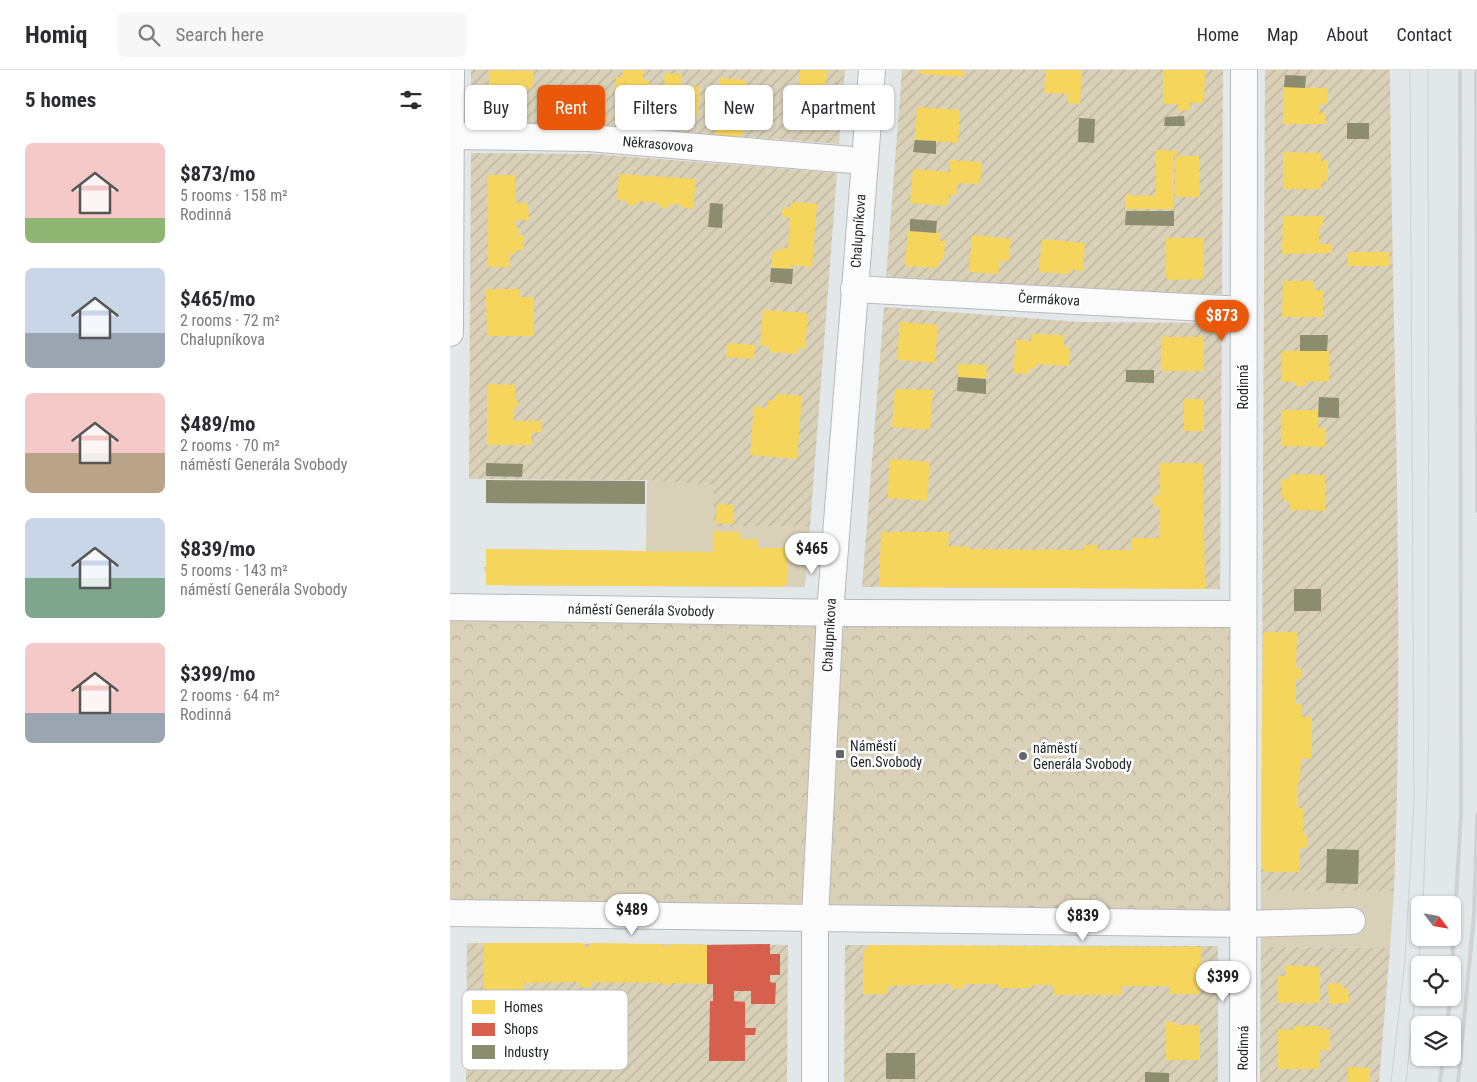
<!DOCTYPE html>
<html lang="en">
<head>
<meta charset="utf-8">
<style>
	:root { --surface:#fff; --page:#f7f7f7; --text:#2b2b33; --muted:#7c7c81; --line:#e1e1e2; --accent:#ea580c }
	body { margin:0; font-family:"Roboto Condensed",sans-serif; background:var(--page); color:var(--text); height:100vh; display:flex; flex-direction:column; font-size:19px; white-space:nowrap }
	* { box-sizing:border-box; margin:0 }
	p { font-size:16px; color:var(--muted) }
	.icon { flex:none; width:28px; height:28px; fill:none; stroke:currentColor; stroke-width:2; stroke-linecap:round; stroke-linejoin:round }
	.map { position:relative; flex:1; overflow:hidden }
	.details { display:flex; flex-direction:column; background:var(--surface); width:450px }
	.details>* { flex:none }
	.hud { position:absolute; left:15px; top:15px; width:475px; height:45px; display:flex; gap:10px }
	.needle { width:32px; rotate:121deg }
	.controls { position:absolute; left:961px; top:826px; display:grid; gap:10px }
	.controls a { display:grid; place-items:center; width:50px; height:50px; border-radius:8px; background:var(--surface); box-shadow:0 1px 4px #0004; font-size:25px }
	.price { position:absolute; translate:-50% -42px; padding:0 11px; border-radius:18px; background:#fff; color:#222; font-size:16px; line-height:32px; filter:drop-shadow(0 1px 2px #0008) }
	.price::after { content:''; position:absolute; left:50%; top:30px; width:15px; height:11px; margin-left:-8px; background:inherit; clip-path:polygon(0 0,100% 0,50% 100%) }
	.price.active { background:var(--accent); color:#fff }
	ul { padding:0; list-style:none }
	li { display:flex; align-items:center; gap:15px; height:125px; padding:0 25px }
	li span { display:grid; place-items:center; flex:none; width:140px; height:100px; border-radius:8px; color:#555 }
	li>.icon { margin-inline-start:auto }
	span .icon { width:60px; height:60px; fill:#fffc; stroke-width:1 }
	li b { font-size:21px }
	h2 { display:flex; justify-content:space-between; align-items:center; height:60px; padding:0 25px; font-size:21px }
	.chip { padding:0 18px; border-radius:8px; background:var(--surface); box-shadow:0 1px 4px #0004; font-size:18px; line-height:45px }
	.chip.active { background:var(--accent); color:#fff }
	header { display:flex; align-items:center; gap:30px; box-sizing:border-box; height:70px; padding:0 25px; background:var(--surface); border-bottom:1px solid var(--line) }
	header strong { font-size:24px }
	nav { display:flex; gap:28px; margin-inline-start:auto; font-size:18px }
	.search { width:350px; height:45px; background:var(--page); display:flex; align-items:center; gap:12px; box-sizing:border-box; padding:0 18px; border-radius:8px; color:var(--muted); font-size:19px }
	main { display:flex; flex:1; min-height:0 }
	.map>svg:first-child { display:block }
	.grass { fill:#d9d0b8 }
	.park { fill:url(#park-crowns) }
	.garden { fill:url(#garden-furrows) }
	.homes { fill:#f6d55c }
	.shops { fill:#d6604d }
	.industry { fill:#8c8c6e }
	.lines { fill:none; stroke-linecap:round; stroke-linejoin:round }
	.street-casing { stroke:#b7babd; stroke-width:28 }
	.street { stroke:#fbfbfc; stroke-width:26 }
	.tram { stroke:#cfd1d2; stroke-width:1 }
	.rail { stroke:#cfd1d2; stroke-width:4 }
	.poi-dot { fill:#636769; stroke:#fff; stroke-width:2 }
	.labels { text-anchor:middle; stroke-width:5; stroke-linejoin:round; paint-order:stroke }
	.street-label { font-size:14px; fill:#1f2224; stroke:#fff }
	.poi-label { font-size:14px; fill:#1f2224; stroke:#fff; text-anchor:start }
	.key { fill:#fff; stroke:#bcbdbd; stroke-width:1 }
	.key-label { font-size:14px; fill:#1f2224 }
</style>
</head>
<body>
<header>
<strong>Homiq</strong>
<div class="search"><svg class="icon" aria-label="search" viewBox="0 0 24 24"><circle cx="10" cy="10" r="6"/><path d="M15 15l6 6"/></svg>Search here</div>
<nav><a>Home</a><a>Map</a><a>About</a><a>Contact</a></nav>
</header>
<main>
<section class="details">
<h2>5 homes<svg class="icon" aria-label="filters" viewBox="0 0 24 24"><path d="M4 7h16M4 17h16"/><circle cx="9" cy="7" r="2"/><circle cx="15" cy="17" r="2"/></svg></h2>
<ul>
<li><span style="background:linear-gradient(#f6c9c9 75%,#8fb573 0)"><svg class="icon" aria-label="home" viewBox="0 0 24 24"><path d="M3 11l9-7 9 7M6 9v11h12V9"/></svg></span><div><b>$873/mo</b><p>5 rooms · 158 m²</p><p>Rodinná</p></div></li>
<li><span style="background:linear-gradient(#c9d6e8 65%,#9aa5b1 0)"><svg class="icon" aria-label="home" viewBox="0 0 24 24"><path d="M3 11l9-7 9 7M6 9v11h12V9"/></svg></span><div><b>$465/mo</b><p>2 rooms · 72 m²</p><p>Chalupníkova</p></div></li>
<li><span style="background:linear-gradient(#f6c9c9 60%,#b9a48a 0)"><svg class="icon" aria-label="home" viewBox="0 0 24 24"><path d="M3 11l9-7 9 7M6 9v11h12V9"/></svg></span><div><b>$489/mo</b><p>2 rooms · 70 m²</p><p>náměstí Generála Svobody</p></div></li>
<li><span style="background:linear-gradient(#c9d6e8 60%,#7fa58c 0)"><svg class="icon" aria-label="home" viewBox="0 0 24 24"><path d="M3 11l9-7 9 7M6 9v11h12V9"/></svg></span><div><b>$839/mo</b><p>5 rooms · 143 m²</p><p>náměstí Generála Svobody</p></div></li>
<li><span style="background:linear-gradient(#f6c9c9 70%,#9aa5b1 0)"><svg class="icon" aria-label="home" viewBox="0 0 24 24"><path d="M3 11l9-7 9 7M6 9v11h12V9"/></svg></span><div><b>$399/mo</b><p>2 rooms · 64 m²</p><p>Rodinná</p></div></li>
</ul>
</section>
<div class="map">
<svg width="1027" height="1012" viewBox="0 0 1027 1012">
	<defs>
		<pattern id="park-crowns" width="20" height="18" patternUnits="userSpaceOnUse" patternTransform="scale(1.25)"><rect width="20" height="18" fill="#d9d0b8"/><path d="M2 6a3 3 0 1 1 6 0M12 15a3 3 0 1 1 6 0" fill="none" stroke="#bab29e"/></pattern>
		<pattern id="garden-furrows" width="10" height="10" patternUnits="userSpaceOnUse" patternTransform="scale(1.25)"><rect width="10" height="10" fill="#d9d0b8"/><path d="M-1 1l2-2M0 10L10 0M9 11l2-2" fill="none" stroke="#bab29e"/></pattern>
	</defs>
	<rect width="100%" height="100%" fill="#e2e7ea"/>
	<g class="grass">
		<polygon points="197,410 265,415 265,457 360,456 355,517 36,515 36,503 33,497 36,497 36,479 196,481"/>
		<polygon points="811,820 944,821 940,878 811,877"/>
	</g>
	<polygon class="park" points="0,537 792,544 794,854 0,843"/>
	<g class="garden">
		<polygon points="21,0 395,0 389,74 142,55 21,55"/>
		<polygon points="452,0 773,0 772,224 632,223 436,208"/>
		<path d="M815,0h125c2,274 15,548 4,821l-133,-1z"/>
		<polygon points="21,83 146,84 387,103 360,456 264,457 264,415 197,410 19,409"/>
		<polygon points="434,237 630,252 772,253 770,519 412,517"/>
		<polygon points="17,873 338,875 337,1012 16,1012"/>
		<polygon points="395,875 768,876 768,1012 394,1012"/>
		<polygon points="811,877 940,878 929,1012 810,1012"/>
	</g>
	<g class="homes">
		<polygon points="39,0 84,1 82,18 71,19 71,31 39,32"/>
		<polygon points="173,0 193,0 193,10 199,11 200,15 213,16 216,11 214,11 215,3 232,4 232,15 250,17 248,45 174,39 176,11 175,11 174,23 165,23 166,7 172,7"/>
		<polygon points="350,0 377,0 374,44 347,42 347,35 341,34 341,24 348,24"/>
		<polygon points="470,0 514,0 513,7 470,4"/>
		<polygon points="596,0 632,0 630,34 618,33 618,24 594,23"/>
		<polygon points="713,0 755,0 754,33 740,33 740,40 727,41 728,34 713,34"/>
		<polygon points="270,8 296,10 292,67 266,65"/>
		<polygon points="833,17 878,18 877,34 869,34 869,43 875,43 875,54 833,54"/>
		<polygon points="467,37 510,40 508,73 465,70"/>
		<polygon points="706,80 727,81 727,85 724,85 724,139 675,139 675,125 706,126"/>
		<polygon points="833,82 871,83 871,91 878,91 878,111 871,111 871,119 833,119"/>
		<polygon points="725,86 749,86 750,127 725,127"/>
		<polygon points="500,90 532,92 530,114 507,113 506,125 499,125 498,136 460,133 463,99 500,102"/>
		<polygon points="169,104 246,109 243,139 232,138 233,135 220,134 217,138 212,139 208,133 188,131 186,135 179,136 176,130 167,130"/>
		<polygon points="37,105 65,105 66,133 78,133 79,150 65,150 65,156 69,159 68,165 74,165 74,180 66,180 66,184 60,184 60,197 38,197"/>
		<polygon points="341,132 367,134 362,197 342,195 340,199 321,198 323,181 328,180 329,183 330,179 338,178 340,148 333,146 331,142 336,137 341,137"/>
		<polygon points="833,146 873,146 873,156 869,156 869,174 882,174 882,183 832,184"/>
		<polygon points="458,161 490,163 490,171 495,171 494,190 489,190 488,198 455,196"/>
		<polygon points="522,165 561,169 559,191 550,191 548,204 519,202"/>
		<polygon points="716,168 754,168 754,209 719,210 715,206"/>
		<polygon points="592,169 635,173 633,201 620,200 619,204 589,202"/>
		<rect x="898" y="182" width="41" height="14"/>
		<polygon points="833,211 864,211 864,220 873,220 873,247 832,247"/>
		<polygon points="36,219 69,219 69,227 84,227 84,266 37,266"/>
		<polygon points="313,240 356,243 358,246 355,279 348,278 348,284 319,282 320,276 310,276"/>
		<polygon points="450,252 488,255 485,293 447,290"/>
		<polygon points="582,264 614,265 614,277 620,277 619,296 585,294 585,299 580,298 580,304 563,303 566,270 581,271"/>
		<rect x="711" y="267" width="43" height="34"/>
		<polygon points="277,273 305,275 304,289 276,287"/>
		<polygon points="879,280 879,311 856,312 856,316 845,316 845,312 831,312 832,281"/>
		<polygon points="508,294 537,295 536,309 508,307"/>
		<polygon points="37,314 65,315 65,328 69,334 64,339 63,351 91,351 92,362 81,363 81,375 37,375"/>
		<polygon points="445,319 483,320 480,360 442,357"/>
		<polygon points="326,324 352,326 347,389 300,385 304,336 317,338 318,331 326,329"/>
		<rect x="734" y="329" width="20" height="32"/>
		<polygon points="831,340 869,340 868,358 876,358 875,377 831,376"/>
		<polygon points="441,389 480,392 477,431 438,428 439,393"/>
		<polygon points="710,393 753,393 755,519 429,517 431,462 499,462 498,476 520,477 520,479 634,480 634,475 647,475 647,480 681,480 681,468 709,468 710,436 703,436 703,426 710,424"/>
		<polygon points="840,404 875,405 875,441 840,440 840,431 834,431 834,427 832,427 832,409 840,409"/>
		<polygon points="267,434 283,435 283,454 266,453"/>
		<polygon points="264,461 290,462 289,469 308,469 307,478 337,478 337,513 333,517 36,515 36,479 264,482"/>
		<polygon points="813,562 847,562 846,598 851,598 851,609 846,609 846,634 852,634 852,647 862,647 862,689 851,688 850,713 848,713 848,738 853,738 853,765 857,765 857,778 850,778 850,802 816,802 811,797"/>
		<polygon points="34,873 133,873 133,877 140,877 140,873 212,874 215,877 223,874 257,875 257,914 223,913 219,916 211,913 142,912 142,917 130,917 130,912 74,913 75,991 32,991"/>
		<polygon points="418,875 751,877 750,924 719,924 719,916 671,916 671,925 603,925 604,915 582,915 582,918 548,918 548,914 514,914 514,919 502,919 502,914 438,916 438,924 413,924 413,880 416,880"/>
		<polygon points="835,895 870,897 870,933 828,933 828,906 835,906"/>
		<polygon points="891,913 891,918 898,918 899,933 879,934 878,914"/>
		<polygon points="716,952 726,952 726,955 750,955 750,990 716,990"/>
		<polygon points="843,956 870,956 870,959 880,959 880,980 870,980 870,999 828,999 828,959 843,960"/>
		<polygon points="898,997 920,998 920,1012 898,1012"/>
	</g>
	<polygon class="shops" points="320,874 320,884 330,884 330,905 320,905 320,912 326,913 325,934 301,934 301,921 284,921 284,931 295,932 295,958 306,958 305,965 295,965 295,991 259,991 260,931 263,931 263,914 257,914 257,875"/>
	<g class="industry">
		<polygon points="835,5 856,6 855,18 834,17"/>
		<polygon points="734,46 735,56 714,56 715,47"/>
		<polygon points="629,48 645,49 644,73 628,72"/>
		<rect x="897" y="53" width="22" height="16"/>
		<polygon points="465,70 486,71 486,84 463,82"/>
		<polygon points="260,133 273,134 272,158 258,157"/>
		<polygon points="676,141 724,141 724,156 675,155"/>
		<polygon points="460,149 487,151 486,163 460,161"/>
		<polygon points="321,198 343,199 342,214 320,212"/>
		<polygon points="850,265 878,265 877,281 850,281"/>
		<polygon points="676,300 704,300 704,313 676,312"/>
		<polygon points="508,307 536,309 536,324 507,321"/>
		<polygon points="869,327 889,328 889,348 868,347"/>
		<polygon points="36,393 73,394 72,407 36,406"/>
		<polygon points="36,410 195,411 195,434 36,433"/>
		<rect x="844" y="519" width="27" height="22"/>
		<polygon points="877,779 909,780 908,814 876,813"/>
		<rect x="436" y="983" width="29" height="26"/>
		<polygon points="695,1002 719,1003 719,1012 695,1012"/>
	</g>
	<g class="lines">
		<g class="street-casing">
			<g id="street">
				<polyline points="1,66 139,68 414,91"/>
				<polyline points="404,219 793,240"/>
				<polyline points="0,263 1,0"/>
				<polyline points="0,537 402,543 792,544"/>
				<polyline points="0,843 794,854 902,851"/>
				<polyline points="365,1012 365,848 380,543 422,0"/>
				<polyline points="793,1012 794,0"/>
			</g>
		</g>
		<use href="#street" class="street"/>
		<g class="tram">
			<polyline points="973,835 979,659 978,0"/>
			<polyline points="941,1012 955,890 964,731 960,0"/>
			<polyline points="956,1012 971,868"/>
		</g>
		<g class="rail">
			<polyline points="1026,0 1027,441"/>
			<polyline points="1002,895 1011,744 1010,0"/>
			<polyline points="997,955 1000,928"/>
			<polyline points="990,1012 993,988"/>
			<polyline points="1008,1012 1024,845 1027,745"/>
		</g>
	</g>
	<g class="poi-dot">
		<rect x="385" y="679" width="10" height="10" rx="2.5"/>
		<circle cx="573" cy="686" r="5"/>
	</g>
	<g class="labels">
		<g class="street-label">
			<text transform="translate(208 74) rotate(5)" y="5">Někrasovova</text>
			<text transform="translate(408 161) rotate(-86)" y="5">Chalupníkova</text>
			<text transform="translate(599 229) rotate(3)" y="5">Čermákova</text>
			<text transform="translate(793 317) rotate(-90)" y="5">Rodinná</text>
			<text transform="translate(191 540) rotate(1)" y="5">náměstí Generála Svobody</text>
			<text transform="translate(379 565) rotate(-87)" y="5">Chalupníkova</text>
			<text transform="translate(793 978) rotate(-89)" y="5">Rodinná</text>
		</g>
		<g class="poi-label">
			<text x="400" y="681">Náměstí<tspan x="400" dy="16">Gen.Svobody</tspan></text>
			<text x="583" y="683">náměstí<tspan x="583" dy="16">Generála Svobody</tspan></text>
		</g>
	</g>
	<rect x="12" y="920" width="166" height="80" rx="8" class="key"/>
	<rect x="22" y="930" width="23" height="14" fill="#f6d55c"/>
	<rect x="22" y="953" width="23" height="13" fill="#d6604d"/>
	<rect x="22" y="975" width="23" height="14" fill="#8c8c6e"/>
	<g class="key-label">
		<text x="54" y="942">Homes</text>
		<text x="54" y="964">Shops</text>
		<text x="54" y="987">Industry</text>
	</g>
</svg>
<div class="controls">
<a><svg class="needle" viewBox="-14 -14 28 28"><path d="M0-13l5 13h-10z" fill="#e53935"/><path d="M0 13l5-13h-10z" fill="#7c7c81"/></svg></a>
<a><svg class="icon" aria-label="locate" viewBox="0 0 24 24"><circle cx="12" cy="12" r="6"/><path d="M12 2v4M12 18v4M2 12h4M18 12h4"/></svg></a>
<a><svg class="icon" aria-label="layers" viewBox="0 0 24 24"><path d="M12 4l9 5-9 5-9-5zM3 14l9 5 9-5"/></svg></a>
</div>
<b class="price active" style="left:772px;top:272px">$873</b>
<b class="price" style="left:362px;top:505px">$465</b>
<b class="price" style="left:182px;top:866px">$489</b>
<b class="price" style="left:633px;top:872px">$839</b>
<b class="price" style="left:773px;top:933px">$399</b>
<div class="hud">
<a class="chip">Buy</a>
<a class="chip active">Rent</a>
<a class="chip">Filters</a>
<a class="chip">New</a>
<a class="chip">Apartment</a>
</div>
</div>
</main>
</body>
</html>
